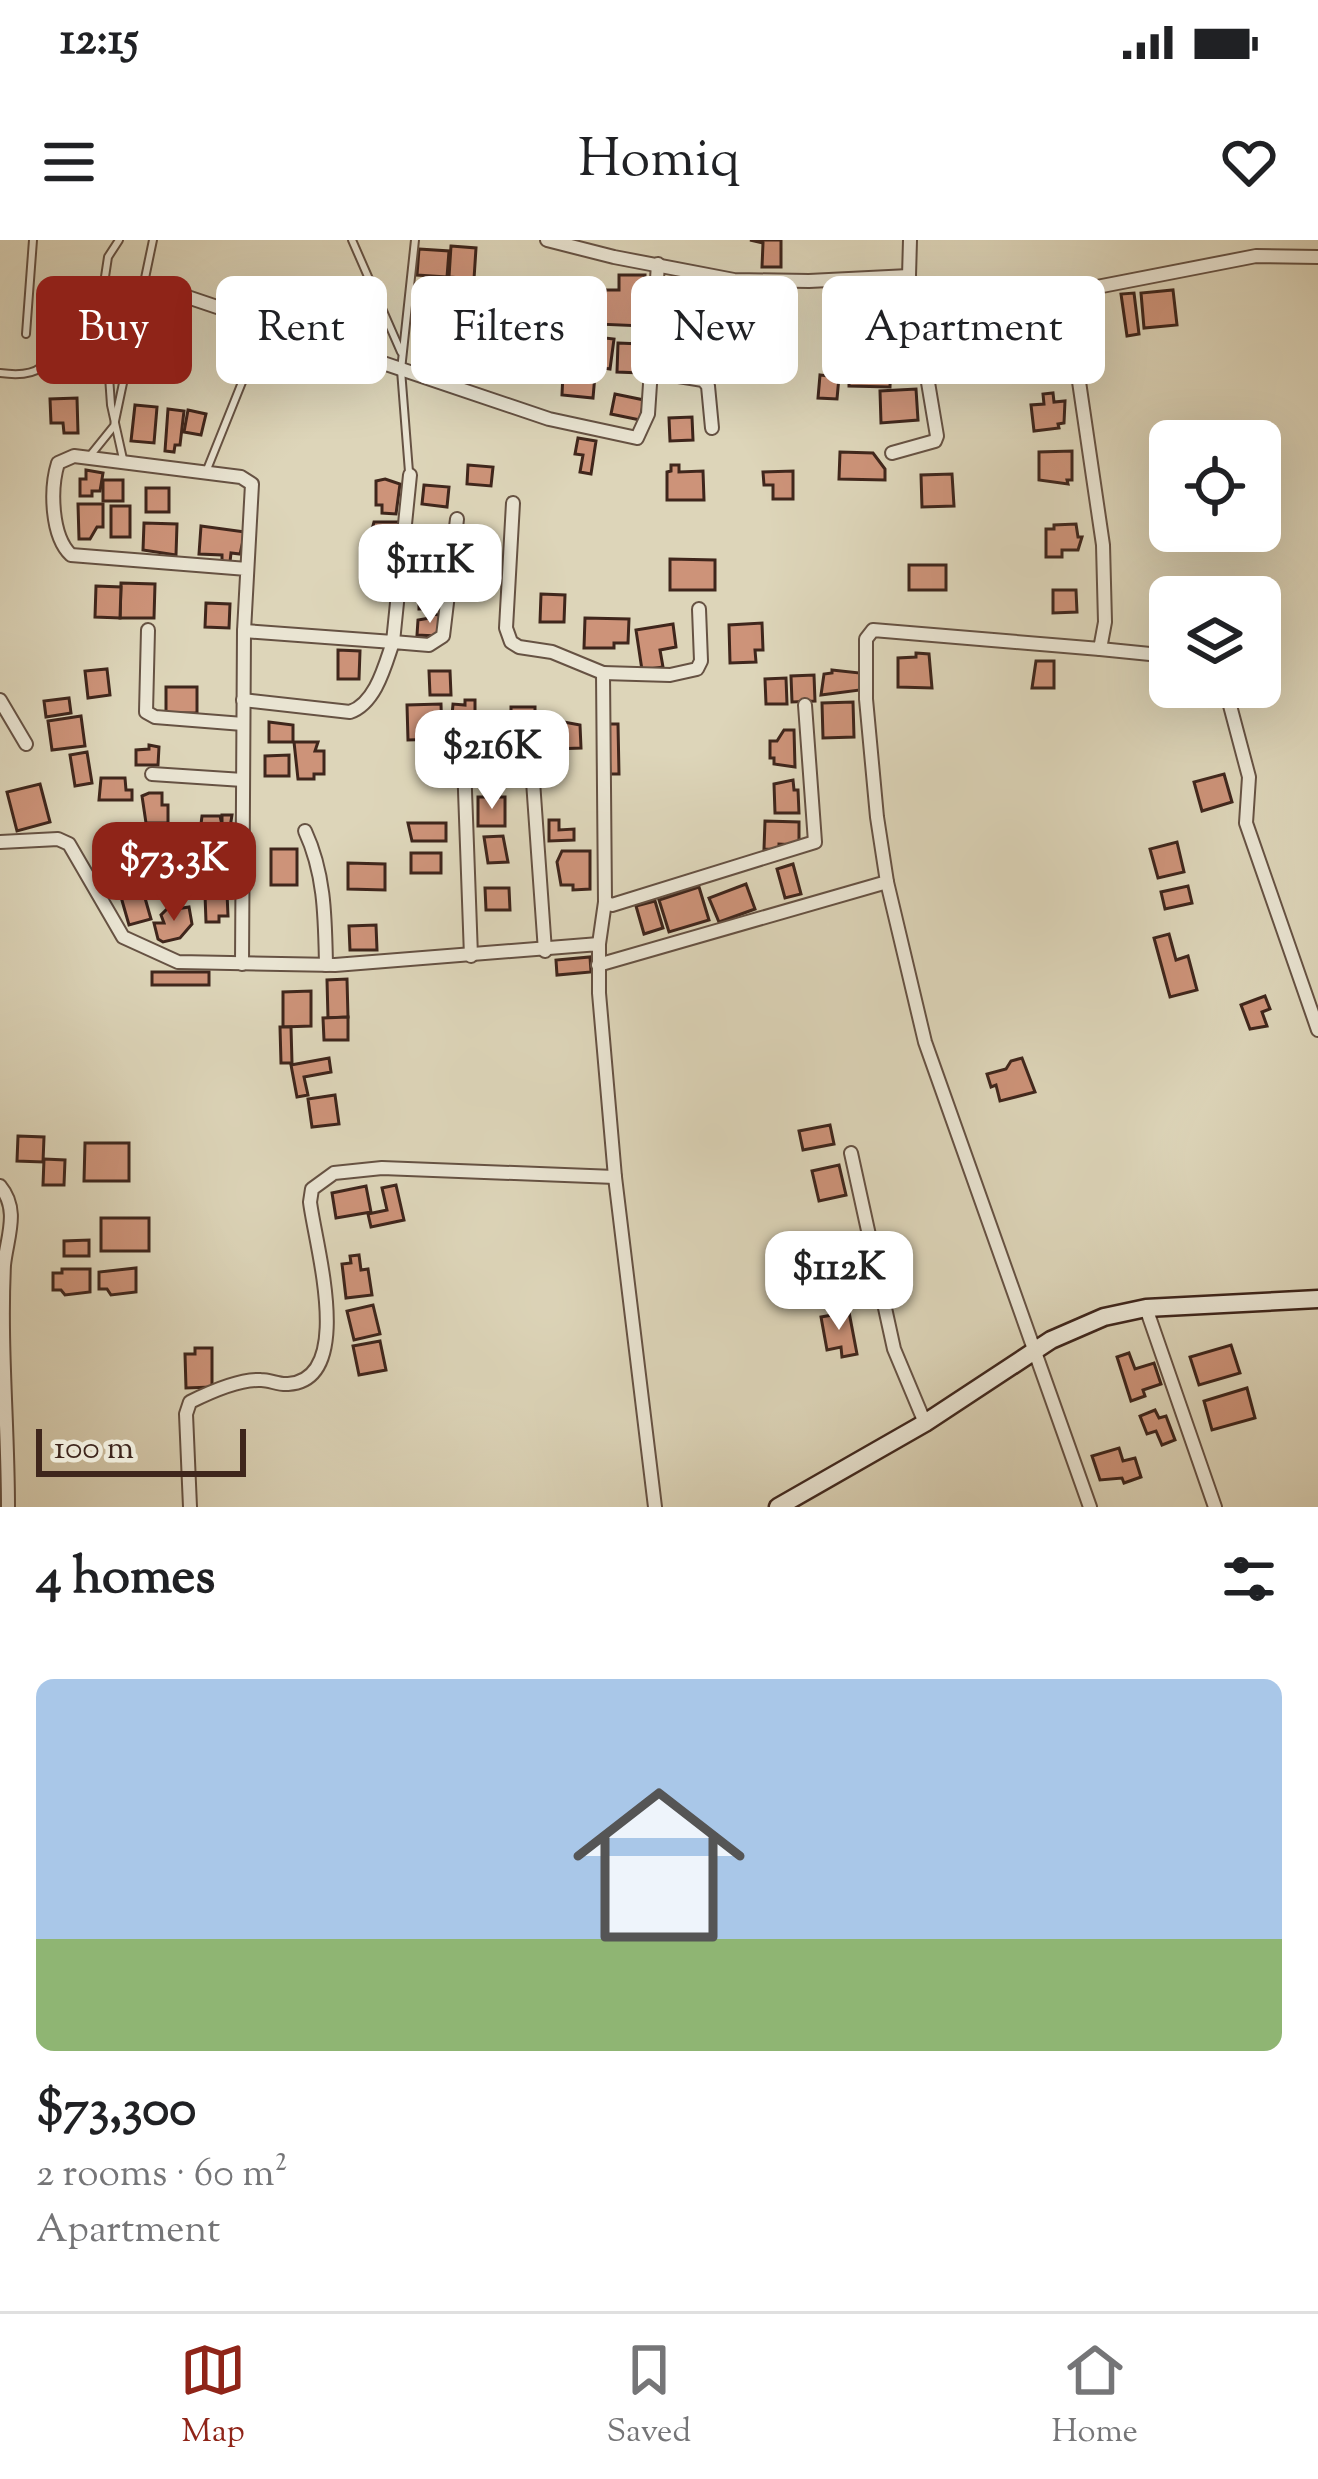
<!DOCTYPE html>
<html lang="en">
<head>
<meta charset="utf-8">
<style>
	:root { --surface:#fff; --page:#f6f6f6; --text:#202124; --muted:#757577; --line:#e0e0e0; --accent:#8f2418 }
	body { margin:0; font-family:"Sorts Mill Goudy",serif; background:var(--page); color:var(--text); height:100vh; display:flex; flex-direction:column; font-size:45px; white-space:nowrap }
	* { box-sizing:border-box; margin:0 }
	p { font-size:39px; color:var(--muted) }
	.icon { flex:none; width:66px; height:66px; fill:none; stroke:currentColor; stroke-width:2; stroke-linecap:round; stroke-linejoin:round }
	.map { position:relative; height:1267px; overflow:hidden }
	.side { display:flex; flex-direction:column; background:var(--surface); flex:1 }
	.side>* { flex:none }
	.top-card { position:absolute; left:36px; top:36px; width:1248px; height:108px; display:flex; gap:24px }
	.controls { position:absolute; left:1149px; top:180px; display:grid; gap:24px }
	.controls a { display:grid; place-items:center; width:132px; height:132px; border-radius:18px; background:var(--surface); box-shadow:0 12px 48px #0002; font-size:60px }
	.scale { position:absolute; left:36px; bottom:30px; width:210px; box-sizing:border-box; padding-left:12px; border:6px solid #3f261c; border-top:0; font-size:33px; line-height:42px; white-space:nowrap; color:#3f261c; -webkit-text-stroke:9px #e9e4d2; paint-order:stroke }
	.price { position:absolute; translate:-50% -102px; padding:0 27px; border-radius:24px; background:#fff; color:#222; font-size:39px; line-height:78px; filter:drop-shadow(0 3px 6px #0008) }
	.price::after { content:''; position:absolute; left:50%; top:72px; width:36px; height:27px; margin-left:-18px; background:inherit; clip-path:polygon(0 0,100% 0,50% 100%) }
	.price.selected { background:var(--accent); color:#fff }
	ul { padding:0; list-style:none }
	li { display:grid; align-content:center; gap:24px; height:636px; padding:0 36px }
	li+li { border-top:3px solid var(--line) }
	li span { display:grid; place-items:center; height:372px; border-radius:18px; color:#555 }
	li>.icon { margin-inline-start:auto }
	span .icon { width:216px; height:216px; fill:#fffc; stroke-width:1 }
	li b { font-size:51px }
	h2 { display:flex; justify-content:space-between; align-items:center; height:144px; padding:0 36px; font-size:51px }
	.tag { padding:0 42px; border-radius:18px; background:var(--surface); box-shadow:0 12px 48px #0002; font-size:42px; line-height:108px }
	.tag.selected { background:var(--accent); color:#fff }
	.status { display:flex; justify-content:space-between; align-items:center; height:84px; padding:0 60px; background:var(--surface); direction:ltr }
	.status svg { height:33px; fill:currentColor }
	header { display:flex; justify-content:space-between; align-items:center; height:156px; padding:0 36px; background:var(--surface); font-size:54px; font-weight:600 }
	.tab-bar { display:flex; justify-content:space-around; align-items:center; height:168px; border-top:3px solid var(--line); background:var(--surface); font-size:33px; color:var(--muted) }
	.tab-bar a { display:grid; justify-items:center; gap:6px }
	.tab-bar .selected { color:var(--accent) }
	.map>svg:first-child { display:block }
	.building { fill:#cd9379; stroke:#3f261c; stroke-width:3 }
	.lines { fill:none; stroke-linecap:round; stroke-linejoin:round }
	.service-casing { stroke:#665243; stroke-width:10 }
	.minor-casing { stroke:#665243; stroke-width:16 }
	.secondary-casing { stroke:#3f261c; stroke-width:21 }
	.service { stroke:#e9e4d2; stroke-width:6 }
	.minor { stroke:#e9e4d2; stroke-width:12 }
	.secondary { stroke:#e9e4d2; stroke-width:16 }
</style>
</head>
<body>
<div class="status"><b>12:15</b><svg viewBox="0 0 49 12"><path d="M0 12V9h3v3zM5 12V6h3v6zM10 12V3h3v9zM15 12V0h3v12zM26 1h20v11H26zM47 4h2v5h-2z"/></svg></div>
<header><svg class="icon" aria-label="menu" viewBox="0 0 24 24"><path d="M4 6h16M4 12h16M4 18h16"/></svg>Homiq<svg class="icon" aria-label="heart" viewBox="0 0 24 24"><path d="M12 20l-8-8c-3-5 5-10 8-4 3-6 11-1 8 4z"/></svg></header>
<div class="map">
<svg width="1318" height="1267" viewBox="0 0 1318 1267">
	<rect width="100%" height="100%" fill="#ddd5b9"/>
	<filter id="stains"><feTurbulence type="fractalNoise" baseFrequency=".00167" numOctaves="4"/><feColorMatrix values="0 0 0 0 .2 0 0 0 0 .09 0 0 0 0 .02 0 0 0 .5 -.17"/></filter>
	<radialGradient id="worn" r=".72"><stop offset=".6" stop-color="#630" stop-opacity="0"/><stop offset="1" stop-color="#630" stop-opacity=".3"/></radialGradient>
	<g class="building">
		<polygon points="750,0 781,0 781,27 762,27 763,3"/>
		<polygon points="451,6 476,8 474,39 449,37"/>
		<polygon points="419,9 449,11 447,37 417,35"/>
		<polygon points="619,35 645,35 643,86 598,84 598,91 586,91 587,74 596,74 597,50 619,50"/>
		<polygon points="439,42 476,44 475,61 438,60"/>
		<polygon points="1173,50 1177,85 1144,88 1141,53"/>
		<polygon points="1134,53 1139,94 1127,96 1121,54"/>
		<polygon points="766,59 793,60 792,90 765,89"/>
		<polygon points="852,71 884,72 882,107 851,106"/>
		<polygon points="965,85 970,113 942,117 937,90"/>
		<polygon points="1049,87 1052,113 1025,117 1026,89"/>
		<rect x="671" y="92" width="45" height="37"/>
		<polygon points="587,96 614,99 610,129 583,125"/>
		<polygon points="618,103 641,104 641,133 617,132"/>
		<polygon points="849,117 891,117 890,147 849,146"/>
		<polygon points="563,133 595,135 593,158 562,155"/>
		<polygon points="820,135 839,137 837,159 818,158"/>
		<polygon points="916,149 918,180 881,183 880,151"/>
		<polygon points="1053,153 1054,162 1065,161 1064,183 1058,184 1059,188 1034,191 1031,165 1044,164 1043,154"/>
		<polygon points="615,154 644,160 640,180 611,174"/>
		<polygon points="77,158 78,193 64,193 63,183 51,183 50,159"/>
		<polygon points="135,165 157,167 154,203 131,201"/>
		<polygon points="168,169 184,171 180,205 175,205 174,212 165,211"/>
		<polygon points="188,170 206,174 201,195 184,192"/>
		<polygon points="692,177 693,200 670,201 669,178"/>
		<polygon points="578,198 596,201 591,234 580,232 583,215 575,214"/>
		<polygon points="1072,211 1072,240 1067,240 1068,244 1039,240 1039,212"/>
		<polygon points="840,212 873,213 885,229 885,240 839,239"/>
		<polygon points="468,225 493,227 491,246 467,244"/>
		<polygon points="671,225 679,225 679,232 703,231 704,260 667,260 667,232 671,231"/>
		<polygon points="86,230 103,233 100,251 92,251 92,256 80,256 80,239 86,239"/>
		<polygon points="793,231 793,259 773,259 773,245 764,245 763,232"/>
		<polygon points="952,234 954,266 922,267 921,235"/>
		<polygon points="385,239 400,244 396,274 382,273 382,265 376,265 376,241"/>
		<rect x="103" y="240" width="20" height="21"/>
		<polygon points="424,245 449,247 447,267 422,264"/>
		<rect x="146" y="248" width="23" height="24"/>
		<polygon points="78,264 103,264 103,287 97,287 90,299 79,299"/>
		<rect x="111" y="266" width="19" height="31"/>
		<polygon points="374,282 399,282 399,296 370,297"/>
		<polygon points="144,283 177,284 176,315 143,310"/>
		<polygon points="1076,284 1078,297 1082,297 1078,310 1062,310 1062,317 1046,317 1046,289 1054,289 1054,285"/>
		<polygon points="201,286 245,292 240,314 231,313 230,322 222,322 222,315 199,314"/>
		<polygon points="439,296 450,297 446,318 422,318 423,298"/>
		<polygon points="365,308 381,308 381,334 368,334"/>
		<polygon points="670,319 715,320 715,350 670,350"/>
		<polygon points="435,322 445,323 445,339 441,344 421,343 422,328 435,326"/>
		<rect x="909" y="325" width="37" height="25"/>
		<polygon points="121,343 155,344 154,378 120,378"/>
		<polygon points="96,346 121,347 120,378 95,377"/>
		<polygon points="432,348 443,349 442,365 438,369 419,369 419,354 432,352"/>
		<polygon points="1053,350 1076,350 1077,372 1053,373"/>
		<polygon points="541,354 565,355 564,382 540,382"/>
		<polygon points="206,363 230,364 229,388 205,387"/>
		<polygon points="430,374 441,375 440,391 437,396 417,395 418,380 430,378"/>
		<polygon points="585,378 629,379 628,403 614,403 614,408 584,408"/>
		<polygon points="762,383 763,410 755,410 756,422 730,423 729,385"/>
		<polygon points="673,384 676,407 660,410 663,427 642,430 636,390"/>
		<polygon points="338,410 360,411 359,439 338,439"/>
		<polygon points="916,413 929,414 932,448 898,447 898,418 916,417"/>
		<polygon points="1036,421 1054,421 1054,448 1032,448"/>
		<polygon points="107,429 110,455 88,458 85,431"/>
		<polygon points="832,430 860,433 860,450 821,455 824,434 832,433"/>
		<polygon points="429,431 450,431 451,455 430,455"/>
		<polygon points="814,435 815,461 792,462 791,436"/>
		<polygon points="786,438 787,464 766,464 765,439"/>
		<rect x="166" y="447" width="31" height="26"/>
		<polygon points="69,458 71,473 46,477 44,461"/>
		<polygon points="465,460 475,460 475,479 468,479 468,493 463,493 463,499 450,499 453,464 465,465"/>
		<polygon points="853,462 854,497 823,498 822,463"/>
		<polygon points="441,464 442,499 408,500 407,465"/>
		<rect x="511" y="467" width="24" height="33"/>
		<polygon points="81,476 85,506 52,510 48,481"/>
		<polygon points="553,480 580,485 581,508 554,509"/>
		<polygon points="269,482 293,485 293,502 269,502"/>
		<polygon points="608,484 618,484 619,534 610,534"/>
		<polygon points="784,490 794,490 795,527 774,524 774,518 770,518 770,501 777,501"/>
		<polygon points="294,502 318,502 315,511 324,511 324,534 314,534 314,539 298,539"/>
		<polygon points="149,505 159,507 158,525 136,525 136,510 149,509"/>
		<polygon points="87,512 92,543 75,546 70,515"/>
		<polygon points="289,515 289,536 265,536 265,516"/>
		<polygon points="1224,534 1232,562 1202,571 1194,542"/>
		<polygon points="101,538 125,538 126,550 132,550 132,560 99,560"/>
		<polygon points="793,540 794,550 798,550 799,573 775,573 774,544"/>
		<polygon points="40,544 50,582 17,591 7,552"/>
		<polygon points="149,553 162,553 162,565 168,565 168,583 146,583 142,556"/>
		<rect x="478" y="557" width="27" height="29"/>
		<polygon points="222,575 232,575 228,600 199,600 202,576 220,576 222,585"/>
		<polygon points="549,580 559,580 559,590 574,589 574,600 549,601"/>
		<polygon points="765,581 799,582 799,605 779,604 779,610 764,609"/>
		<polygon points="408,583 446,583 446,601 412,601"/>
		<polygon points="503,596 508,622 488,623 484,597"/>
		<polygon points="1177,602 1184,632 1158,638 1150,609"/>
		<rect x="271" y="609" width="26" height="36"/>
		<polygon points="562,611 590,611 590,649 573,650 573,645 561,645 557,622"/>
		<rect x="411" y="613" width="30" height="20"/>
		<polygon points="169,619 172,630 163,632 166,644 137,652 131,630"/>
		<polygon points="348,623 385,624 385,650 348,649"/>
		<polygon points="793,624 801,654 785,658 777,629"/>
		<polygon points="746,644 755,669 719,682 709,658"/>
		<polygon points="1188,646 1192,663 1165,669 1161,652"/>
		<polygon points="699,647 709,680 669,692 659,660"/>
		<polygon points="485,648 509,648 510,670 486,670"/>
		<polygon points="143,651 151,679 129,685 121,657"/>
		<polygon points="227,653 228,676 219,676 219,682 206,682 205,654"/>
		<polygon points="655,661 663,688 644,694 636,666"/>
		<polygon points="173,663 176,669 189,667 192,684 180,698 163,702 158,699 154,683 164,683 161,675"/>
		<polygon points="376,685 377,710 350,710 349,686"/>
		<polygon points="1169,694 1176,720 1188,716 1197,750 1170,757 1154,698"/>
		<polygon points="590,717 591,732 557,735 556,720"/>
		<rect x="152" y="732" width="57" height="13"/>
		<polygon points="347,739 348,777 328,778 327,740"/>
		<polygon points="311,751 311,786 283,787 283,752"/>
		<polygon points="1265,756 1270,769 1262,772 1267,786 1250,789 1241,765"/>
		<polygon points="348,777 348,800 324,800 323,778"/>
		<polygon points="280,787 291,787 292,823 281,823"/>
		<polygon points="329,818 331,832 304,837 308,855 297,857 291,825"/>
		<polygon points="1022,818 1035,852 1000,861 996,845 991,847 987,834 1006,829 1011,821"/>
		<polygon points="335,855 339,884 312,887 308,859"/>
		<polygon points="830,885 834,904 803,910 799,891"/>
		<polygon points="18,896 44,897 43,922 17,921"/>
		<polygon points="85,903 129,903 129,941 84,941"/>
		<polygon points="44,919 65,920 64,945 43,945"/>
		<polygon points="839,925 846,955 819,961 812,931"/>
		<polygon points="396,945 404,980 371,987 368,974 387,970 382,948"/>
		<polygon points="366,946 371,972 336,978 332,953"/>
		<rect x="101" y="978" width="48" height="33"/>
		<polygon points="89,1000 89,1016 64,1016 64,1001"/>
		<polygon points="846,1009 853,1042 821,1049 814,1016"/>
		<polygon points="359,1015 361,1030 368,1029 372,1055 346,1058 342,1024 351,1023 350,1016"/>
		<polygon points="136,1028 136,1052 111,1055 107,1049 99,1049 99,1032"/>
		<polygon points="62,1029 90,1029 90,1052 65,1055 61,1050 53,1050 53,1033 62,1033"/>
		<polygon points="373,1065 380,1094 354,1100 347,1071"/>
		<polygon points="849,1072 857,1114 842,1117 841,1107 827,1110 821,1077"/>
		<polygon points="380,1101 386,1130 359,1135 353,1106"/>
		<polygon points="1231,1105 1240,1133 1199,1145 1190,1117"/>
		<polygon points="195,1108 212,1108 212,1147 186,1148 185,1114 195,1114"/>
		<polygon points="1129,1113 1135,1129 1154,1123 1161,1144 1143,1150 1145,1156 1131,1161 1117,1117"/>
		<polygon points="1247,1148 1255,1178 1212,1190 1204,1161"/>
		<polygon points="1155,1170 1159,1178 1166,1176 1175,1200 1162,1205 1156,1191 1147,1194 1140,1176"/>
		<polygon points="1119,1208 1123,1221 1135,1218 1141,1237 1124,1243 1122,1238 1100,1240 1092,1216"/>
	</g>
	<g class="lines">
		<g class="service-casing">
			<g id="service">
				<polyline points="119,0 108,17 103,50 111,165 123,219"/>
				<polyline points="352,0 401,112"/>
				<polyline points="26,94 33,0"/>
				<path d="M0,133c58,8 46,-24 65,-61l9,-5 29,-4"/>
				<polyline points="89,217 114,186 153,0"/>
				<polyline points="206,232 265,85"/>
				<polyline points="409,232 401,130 415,0"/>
			</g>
		</g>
		<g class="minor-casing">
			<g id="minor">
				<polyline points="547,0 614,17 734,40 809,41 909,36"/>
				<polyline points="910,0 909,36 915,65 1066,53 1256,16 1318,17"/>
				<polyline points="146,43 549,179 637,198 648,174 658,24"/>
				<polyline points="1066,53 1103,305 1105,382 1100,409 873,390 866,399 866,459 877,577 887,642 925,802 1090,1267"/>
				<polyline points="648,131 703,140 708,146 712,188"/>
				<polyline points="892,213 935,201 937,196 915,65"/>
				<polyline points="513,263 506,388 511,402 519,407 552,412 603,433 605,662 599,704"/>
				<polyline points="148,390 146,472 155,477 243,484"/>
				<polyline points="244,391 393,402 410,235"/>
				<polyline points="1100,409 1170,416"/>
				<polyline points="603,433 670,435 697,429 701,421 699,369"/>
				<polyline points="1221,447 1228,458 1249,537 1246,583 1318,790"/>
				<polyline points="0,460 26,504"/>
				<path d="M243,460l107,12c26,-9 35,-47 43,-70l36,3 14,-9 14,-117"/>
				<polyline points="152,534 243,540"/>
				<path d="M305,591c20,43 20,87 21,134"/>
				<polyline points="0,602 58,599 69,604 123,697 178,722 335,725 599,704 599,753 615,937 655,1267"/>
				<polyline points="605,662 612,665 815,602 805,465"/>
				<path d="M471,716l-7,-193 6,-9c19,-2 47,-1 62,13l13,184"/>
				<path d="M242,724l2,-333 8,-147 -11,-7 -167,-21 -16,7c-8,26 -7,73 13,92l176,14"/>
				<polyline points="598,725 887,642"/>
				<polyline points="851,913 894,1109 925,1183"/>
				<path d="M0,946c20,24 7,51 4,79 -4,80 4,162 4,242"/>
				<polyline points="1146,1068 1215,1267"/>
				<path d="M190,1267l-4,-93 4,-12c18,-9 50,-23 71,-22 9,0 18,5 27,4 68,-4 27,-140 22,-182l2,-13 22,-16 48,-5 233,9"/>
			</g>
		</g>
		<g class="secondary-casing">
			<polyline id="secondary" points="778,1267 925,1183 1051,1100 1104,1077 1146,1068 1318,1059"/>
		</g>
		<use href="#service" class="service"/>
		<use href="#minor" class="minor"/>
		<use href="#secondary" class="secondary"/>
	</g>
	<rect width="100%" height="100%" filter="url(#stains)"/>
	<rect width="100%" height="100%" fill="url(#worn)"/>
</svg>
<div class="controls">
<a><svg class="icon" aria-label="locate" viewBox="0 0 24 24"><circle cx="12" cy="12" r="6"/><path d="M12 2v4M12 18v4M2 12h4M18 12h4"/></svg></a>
<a><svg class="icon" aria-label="layers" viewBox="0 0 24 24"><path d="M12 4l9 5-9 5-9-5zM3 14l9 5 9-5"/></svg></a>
</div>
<div class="scale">100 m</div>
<b class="price" style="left:430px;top:386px">$111K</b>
<b class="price" style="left:492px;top:572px">$216K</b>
<b class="price selected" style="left:174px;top:684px">$73.3K</b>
<b class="price" style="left:839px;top:1093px">$112K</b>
<div class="top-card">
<a class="tag selected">Buy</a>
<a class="tag">Rent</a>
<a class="tag">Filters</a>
<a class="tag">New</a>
<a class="tag">Apartment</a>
</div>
</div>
<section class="side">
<h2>4 homes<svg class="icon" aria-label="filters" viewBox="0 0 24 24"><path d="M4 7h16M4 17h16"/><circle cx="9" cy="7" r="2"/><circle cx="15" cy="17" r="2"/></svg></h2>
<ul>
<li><span style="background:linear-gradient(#a9c7e8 70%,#8fb573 0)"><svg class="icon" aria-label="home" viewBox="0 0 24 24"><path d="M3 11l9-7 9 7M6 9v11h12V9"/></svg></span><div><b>$73,300</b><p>2 rooms · 60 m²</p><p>Apartment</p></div></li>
</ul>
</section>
<nav class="tab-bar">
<a class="selected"><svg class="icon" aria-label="map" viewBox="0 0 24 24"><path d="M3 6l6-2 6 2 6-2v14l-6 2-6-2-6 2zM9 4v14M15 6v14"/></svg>Map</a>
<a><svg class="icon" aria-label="saved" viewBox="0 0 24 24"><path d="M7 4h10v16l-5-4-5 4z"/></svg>Saved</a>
<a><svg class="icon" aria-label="home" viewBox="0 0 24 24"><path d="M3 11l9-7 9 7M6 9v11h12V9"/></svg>Home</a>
</nav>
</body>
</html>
